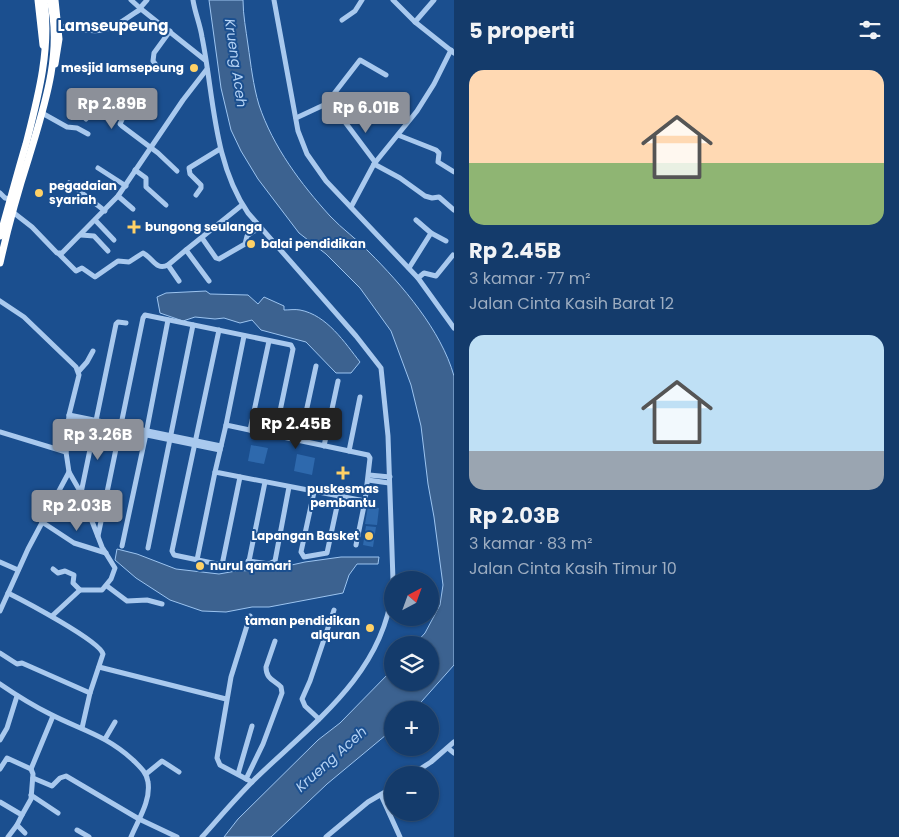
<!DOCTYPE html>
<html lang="id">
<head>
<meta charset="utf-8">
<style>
	:root { --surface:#143b6b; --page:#214673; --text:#f1f3f6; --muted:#9dadc1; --line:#33557e; --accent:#8c9099 }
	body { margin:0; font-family:Poppins,sans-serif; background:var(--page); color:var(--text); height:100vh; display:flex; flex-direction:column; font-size:19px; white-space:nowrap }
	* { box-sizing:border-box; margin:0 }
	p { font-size:16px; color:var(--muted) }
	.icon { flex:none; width:28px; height:28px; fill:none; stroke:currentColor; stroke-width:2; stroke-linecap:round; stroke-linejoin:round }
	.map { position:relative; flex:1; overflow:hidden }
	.details { display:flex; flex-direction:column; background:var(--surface); width:445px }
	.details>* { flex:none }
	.needle { width:32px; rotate:41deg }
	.buttons { position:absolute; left:384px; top:571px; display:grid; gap:10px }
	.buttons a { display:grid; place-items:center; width:55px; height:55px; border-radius:50%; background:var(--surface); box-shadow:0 1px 4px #0004,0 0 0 1px var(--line); font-size:25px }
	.price { position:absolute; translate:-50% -42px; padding:0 11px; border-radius:5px; background:var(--accent); color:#fff; font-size:16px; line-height:32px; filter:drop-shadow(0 1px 2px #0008) }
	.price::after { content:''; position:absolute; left:50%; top:30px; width:15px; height:11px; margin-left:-8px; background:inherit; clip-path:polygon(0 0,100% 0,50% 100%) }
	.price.current { background:#222; color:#fff }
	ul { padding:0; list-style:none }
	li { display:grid; align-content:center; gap:10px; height:265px; padding:0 15px }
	li span { display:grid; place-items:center; height:155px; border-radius:15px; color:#555 }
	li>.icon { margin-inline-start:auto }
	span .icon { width:90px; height:90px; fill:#fffc; stroke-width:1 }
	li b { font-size:21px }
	h2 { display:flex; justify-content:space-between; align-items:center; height:60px; padding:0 15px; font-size:21px }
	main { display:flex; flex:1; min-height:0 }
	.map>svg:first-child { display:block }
	.green { fill:#2e69ad }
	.water { fill:#3c6290; stroke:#9cc4f0 }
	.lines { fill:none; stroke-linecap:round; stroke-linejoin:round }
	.minor { stroke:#a9c9ee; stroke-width:5 }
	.highway { stroke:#fff; stroke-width:7 }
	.poi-dot { fill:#ffd166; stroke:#1b4f8f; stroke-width:2 }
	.labels { text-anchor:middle; stroke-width:4; stroke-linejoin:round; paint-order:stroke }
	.poi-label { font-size:12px; font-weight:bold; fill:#fff; stroke:#1b4f8f; text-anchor:start }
	.water-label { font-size:14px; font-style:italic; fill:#b5d3f5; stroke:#1b4f8f }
	.quarter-label { font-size:15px; font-weight:bold; fill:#fff; stroke:#1b4f8f }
</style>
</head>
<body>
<main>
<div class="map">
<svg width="454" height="837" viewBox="0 0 454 837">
	<rect width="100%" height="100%" fill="#1b4f8f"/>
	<g class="green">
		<polygon points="251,445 268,448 264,464 248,461"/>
		<polygon points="297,454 315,458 312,475 294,471"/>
		<polygon points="368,506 379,508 377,525 365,524"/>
		<polygon points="366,526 376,527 373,547 363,545"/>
	</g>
	<g class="water">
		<path d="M209,0h34c0,15 3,30 5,45 3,20 5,40 11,60 14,42 42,79 71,111 12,13 27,23 39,36 33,33 72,78 85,124v289l-40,45h-22v20l-65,54 -56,53h-47l14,-18 80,-79 22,-17 52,-53v12h38v-37h-16l11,-12 15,-28 3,-20 -9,-68 -6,-33 -7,-58 -10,-41 -20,-54 -31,-43 -34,-34 -27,-21 -41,-54 -17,-28 -10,-21 -10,-42z"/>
		<path d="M206,291l4,3 38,1 10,9 6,-7 20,9v4c5,0 11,-1 16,0 27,5 45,33 60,52l-9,11h-15l-30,-31 -45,-12 -9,-10 -12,3 -16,-5 -9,1 -20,-2 -12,4 -23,-8 -3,-16 9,-4z"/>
		<polygon points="117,549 137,554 176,569 219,574 236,571 269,570 305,562 341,557 379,557 378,564 357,564 349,575 343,593 269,607 252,607 226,612 202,611 170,600 136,578 115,560"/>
	</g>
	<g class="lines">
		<g class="minor">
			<polyline points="131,0 141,9"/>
			<path d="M193,0c2,13 7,24 9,37 12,59 11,125 46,176l108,123 25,32 7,68 5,144"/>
			<polyline points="274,0 298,131 307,154 326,181 418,278 454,328"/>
			<polyline points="393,0 415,22 454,53"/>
			<polyline points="140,8 147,0"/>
			<polyline points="342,20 355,11 362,0"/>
			<polyline points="415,22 434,0"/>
			<path d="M59,26c13,1 30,7 43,4 14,-2 27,-14 39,-21l64,51"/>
			<polyline points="156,65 153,61 154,53 170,31"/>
			<polyline points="113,102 111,106 116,111"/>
			<polyline points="42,113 67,127 77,128 88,134"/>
			<polyline points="296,118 326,104 360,60 386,75"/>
			<polyline points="342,118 375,162"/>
			<polyline points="86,119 97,104 104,107 109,100 111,100 125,113 120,124 122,126 158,153 177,171"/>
			<polyline points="398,135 436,150 439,153 438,162 454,172"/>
			<polyline points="374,164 400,178 425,196 432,198 439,197 454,210"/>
			<polyline points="98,168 126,186"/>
			<polyline points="135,170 146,178 146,187 166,205"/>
			<polyline points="69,183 105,211"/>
			<polyline points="0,193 5,198 11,199"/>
			<polyline points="196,195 201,188 201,185 190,174 189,168 220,149"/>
			<polyline points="118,196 133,209"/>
			<polyline points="351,207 374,164 417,111 434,84 451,50"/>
			<polyline points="14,213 32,227 57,253 62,253 118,196 183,100 207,69"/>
			<polyline points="95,220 114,240"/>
			<polyline points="431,233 446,241"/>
			<polyline points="81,235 94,236 108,251"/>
			<polyline points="202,238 216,258 219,259 245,244 247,236 260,227"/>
			<path d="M59,254l17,17 6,-3 13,9 23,-16 11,1 14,-9c10,5 13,18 25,12"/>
			<polyline points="409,268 431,233 416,220"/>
			<polyline points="418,278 424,273 436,276 453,255"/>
			<polyline points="179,281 168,265 186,250"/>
			<polyline points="209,281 186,250 242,205"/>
			<polyline points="0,301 24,317 76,367 79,375 69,415 66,452 69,472 28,549 0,611"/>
			<polyline points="219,330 172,551 174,555 222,565 240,477"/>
			<polyline points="79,371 87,362 93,351"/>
			<polyline points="69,415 221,446"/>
			<polyline points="69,419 220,450"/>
			<polygon points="226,425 368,455 370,458 365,501 215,472"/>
			<polyline points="226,425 244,336"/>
			<polyline points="250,430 269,341"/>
			<polyline points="0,432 66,452"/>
			<polyline points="300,440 316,366"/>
			<polyline points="324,446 338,381"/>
			<polyline points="349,451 360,397"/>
			<polyline points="369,475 390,477"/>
			<polyline points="368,480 389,483"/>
			<polyline points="314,492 301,552 304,557 327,553 339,497"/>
			<polyline points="81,493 116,324 118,322 126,323"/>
			<polyline points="42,522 74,543 106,553"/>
			<polyline points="98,536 143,318 145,315 291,345 293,349 275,435"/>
			<polyline points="356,545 365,501"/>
			<polyline points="122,546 146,434 168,320"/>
			<polyline points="148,548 193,325"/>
			<polyline points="197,560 215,472"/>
			<polyline points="248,561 269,564 275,561 289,487"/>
			<polyline points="0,562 18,570"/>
			<polyline points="248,566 265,482"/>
			<polyline points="53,569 58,573 65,571 74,575 73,583 80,590"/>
			<polyline points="107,586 127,601 147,600 162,604"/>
			<path d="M8,593c16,8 92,48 95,61l-13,39 -8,35"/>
			<polyline points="52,616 80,590 102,590 111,579 115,568 102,547 81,493 69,472"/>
			<polyline points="250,616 231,677 217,758 220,765 252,782"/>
			<polyline points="0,653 17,664 22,663 90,693"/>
			<polyline points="99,667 226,699"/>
			<path d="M0,684c16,11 32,21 50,30 31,16 56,21 83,46 7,7 14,13 15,22 3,19 -10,38 -17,55"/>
			<polyline points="319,719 305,706 302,699 310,681 334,610"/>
			<polyline points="105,739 115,722"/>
			<polyline points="0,740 7,728 17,696"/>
			<polyline points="448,748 454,753"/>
			<polyline points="0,769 7,758 31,769 33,774 31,799 22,815 0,802"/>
			<polyline points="31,769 53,716"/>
			<polyline points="146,774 162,761 179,772"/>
			<polyline points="238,774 252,726"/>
			<polyline points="411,775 431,762 454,742"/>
			<polyline points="33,778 52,786 60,778 66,776 139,819 177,837"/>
			<path d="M246,779l17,-35 19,-51 -1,-6c-7,-7 -15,-8 -15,-20l9,-26"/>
			<polyline points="31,795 58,813"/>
			<polyline points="381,795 400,837"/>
			<polyline points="22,815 17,825 25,833"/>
			<polyline points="77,830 89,837"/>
			<polyline points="8,837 17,825"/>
			<path d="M202,837c17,-19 33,-38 51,-56 56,-55 128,-104 139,-188"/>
			<polyline points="326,837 368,802 392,788"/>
		</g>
		<g class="highway">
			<polyline points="38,0 43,45"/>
			<polyline points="55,64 59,39 55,0"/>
			<path d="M0,236c9,-31 17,-62 26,-92 12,-47 25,-95 18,-144"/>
			<path d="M0,263c8,-36 18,-72 29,-106 15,-50 34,-105 21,-157"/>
		</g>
	</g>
	<g class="poi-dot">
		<circle cx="194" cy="68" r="5"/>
		<circle cx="39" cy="193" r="5"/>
		<path d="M131.5 219.5h5v5h5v5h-5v5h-5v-5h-5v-5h5z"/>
		<circle cx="251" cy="244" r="5"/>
		<path d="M340.5 465.5h5v5h5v5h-5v5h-5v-5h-5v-5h5z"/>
		<circle cx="369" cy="536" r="5"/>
		<circle cx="200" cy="566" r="5"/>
		<circle cx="370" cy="628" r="5"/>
	</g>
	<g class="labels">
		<g class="poi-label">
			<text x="184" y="72" text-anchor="end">mesjid lamsepeung</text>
			<text x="49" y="190">pegadaian<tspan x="49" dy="14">syariah</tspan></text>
			<text x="145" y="231">bungong seulanga</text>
			<text x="261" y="248">balai pendidikan</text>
			<text x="343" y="493" text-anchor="middle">puskesmas<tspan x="343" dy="14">pembantu</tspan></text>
			<text x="359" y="540" text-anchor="end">Lapangan Basket</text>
			<text x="210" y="570">nurul qamari</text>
			<text x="360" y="625" text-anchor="end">taman pendidikan<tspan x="360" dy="14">alquran</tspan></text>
		</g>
		<g class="water-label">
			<text transform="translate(236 63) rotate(82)" y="5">Krueng Aceh</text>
			<text transform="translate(331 759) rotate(-42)" y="5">Krueng Aceh</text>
		</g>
		<g class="quarter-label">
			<text x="113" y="31">Lamseupeung</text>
		</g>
	</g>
</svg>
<div class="buttons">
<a><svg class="needle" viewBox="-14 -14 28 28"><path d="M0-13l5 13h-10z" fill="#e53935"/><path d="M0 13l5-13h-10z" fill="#9dadc1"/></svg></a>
<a><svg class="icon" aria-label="layers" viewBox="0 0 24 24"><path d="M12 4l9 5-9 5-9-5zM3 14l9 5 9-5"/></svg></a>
<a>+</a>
<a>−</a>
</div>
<b class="price" style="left:112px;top:130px">Rp 2.89B</b>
<b class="price" style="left:366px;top:134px">Rp 6.01B</b>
<b class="price current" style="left:296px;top:450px">Rp 2.45B</b>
<b class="price" style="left:98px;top:461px">Rp 3.26B</b>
<b class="price" style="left:77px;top:532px">Rp 2.03B</b>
</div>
<section class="details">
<h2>5 properti<svg class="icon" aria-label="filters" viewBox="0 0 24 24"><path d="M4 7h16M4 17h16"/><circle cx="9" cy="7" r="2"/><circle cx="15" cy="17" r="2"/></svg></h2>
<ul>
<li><span style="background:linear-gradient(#ffd9b3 60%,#8fb573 0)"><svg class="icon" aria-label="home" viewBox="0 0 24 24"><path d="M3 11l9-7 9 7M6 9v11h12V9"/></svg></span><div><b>Rp 2.45B</b><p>3 kamar · 77 m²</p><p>Jalan Cinta Kasih Barat 12</p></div></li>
<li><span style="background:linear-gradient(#bfe0f5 75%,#9aa5b1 0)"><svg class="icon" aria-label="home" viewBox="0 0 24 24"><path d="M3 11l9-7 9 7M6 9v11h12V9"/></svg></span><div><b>Rp 2.03B</b><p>3 kamar · 83 m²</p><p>Jalan Cinta Kasih Timur 10</p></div></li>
</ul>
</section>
</main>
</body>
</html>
